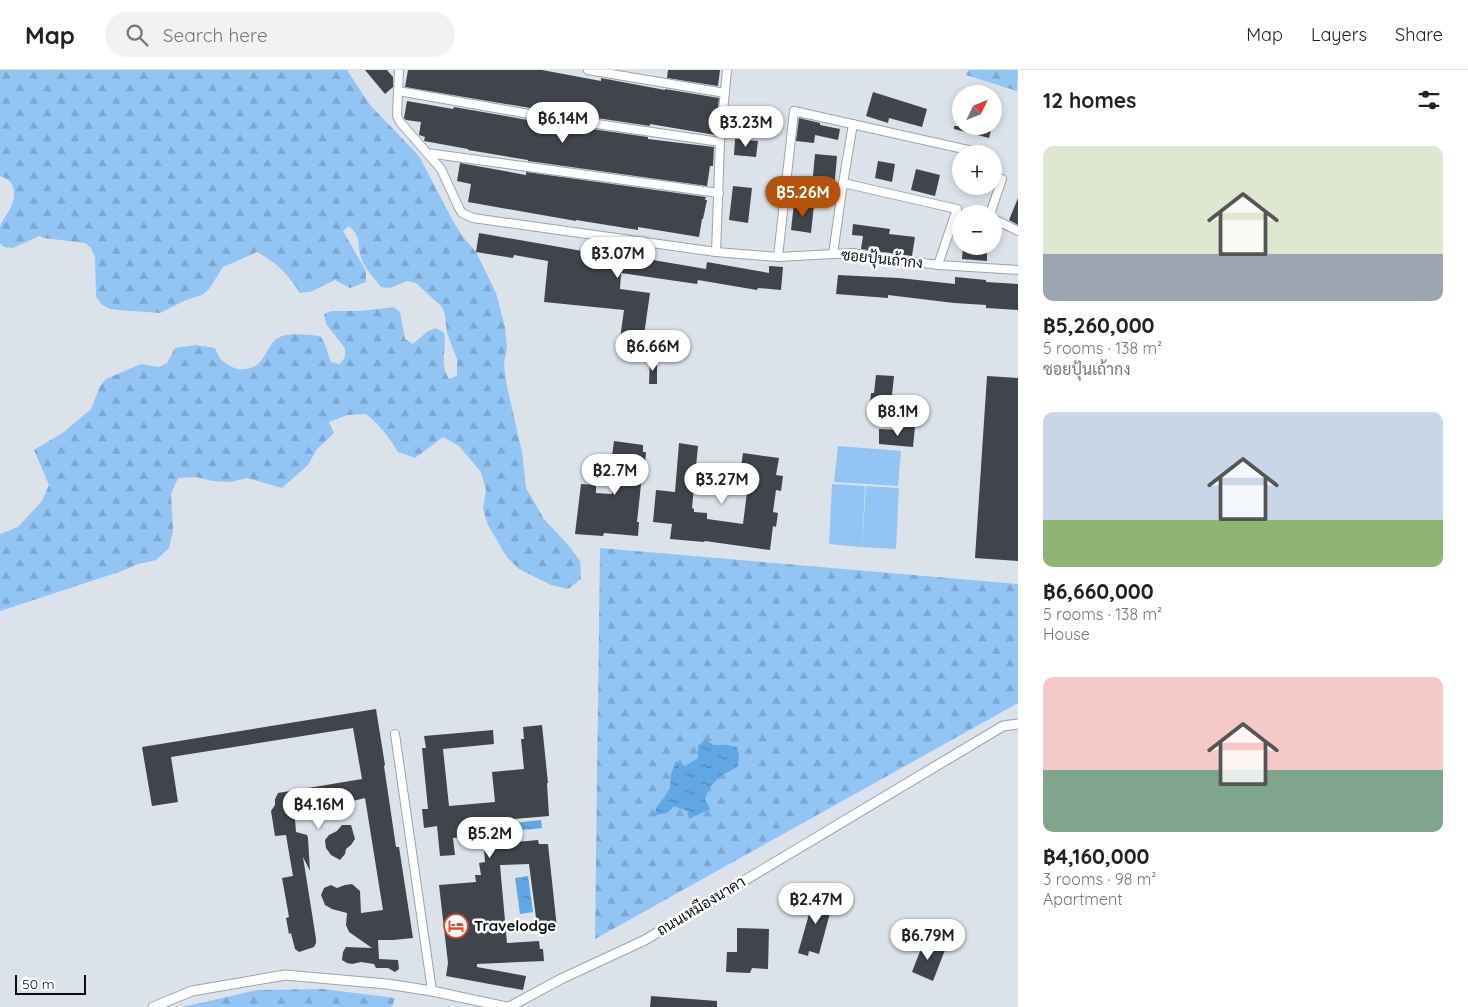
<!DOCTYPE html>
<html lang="en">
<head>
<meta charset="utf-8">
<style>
	:root { --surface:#fff; --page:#f2f2f2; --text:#222; --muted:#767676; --line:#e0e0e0; --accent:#b45309 }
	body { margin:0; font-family:Quicksand,Sarabun,sans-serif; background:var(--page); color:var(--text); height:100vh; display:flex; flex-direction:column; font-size:19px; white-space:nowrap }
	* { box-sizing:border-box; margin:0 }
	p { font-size:16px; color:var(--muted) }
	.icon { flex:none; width:28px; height:28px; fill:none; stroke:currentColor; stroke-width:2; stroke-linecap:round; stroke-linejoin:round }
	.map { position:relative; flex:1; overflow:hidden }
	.drawer { display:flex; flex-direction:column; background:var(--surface); width:450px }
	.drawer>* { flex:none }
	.needle { width:32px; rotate:47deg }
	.buttons { position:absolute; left:952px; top:15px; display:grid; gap:10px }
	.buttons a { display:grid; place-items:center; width:50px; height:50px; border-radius:50%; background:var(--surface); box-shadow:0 2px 8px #0003; font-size:25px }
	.scale { position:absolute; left:15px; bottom:12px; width:71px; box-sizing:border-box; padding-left:5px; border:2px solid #0b0e10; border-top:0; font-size:14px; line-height:18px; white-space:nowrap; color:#0b0e10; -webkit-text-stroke:4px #fff; paint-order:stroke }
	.price { position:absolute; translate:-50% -42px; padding:0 11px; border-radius:18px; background:#fff; color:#222; font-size:16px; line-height:32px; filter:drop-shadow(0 1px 2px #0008) }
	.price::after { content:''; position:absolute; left:50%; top:30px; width:15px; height:11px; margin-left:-8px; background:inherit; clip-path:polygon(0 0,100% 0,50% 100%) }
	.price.selected { background:var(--accent); color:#fff }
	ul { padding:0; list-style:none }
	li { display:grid; align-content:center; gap:10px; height:265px; padding:0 25px }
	li span { display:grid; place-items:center; height:155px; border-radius:10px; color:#555 }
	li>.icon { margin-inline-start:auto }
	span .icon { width:90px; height:90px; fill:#fffc; stroke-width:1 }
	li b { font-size:21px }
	h2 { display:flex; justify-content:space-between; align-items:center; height:60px; padding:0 25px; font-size:21px }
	header { display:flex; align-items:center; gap:30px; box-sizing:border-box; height:70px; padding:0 25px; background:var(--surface); border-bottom:1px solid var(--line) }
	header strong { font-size:24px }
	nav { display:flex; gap:28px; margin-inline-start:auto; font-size:18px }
	.search { width:350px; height:45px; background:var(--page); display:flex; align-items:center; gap:12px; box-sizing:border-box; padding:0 18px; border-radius:28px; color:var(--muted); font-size:19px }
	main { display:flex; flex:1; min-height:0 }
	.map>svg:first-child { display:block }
	.forest { fill:url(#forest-firs) }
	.park { fill:#92c4f4 }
	.water { fill:url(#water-ripples) }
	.building { fill:#3f454b }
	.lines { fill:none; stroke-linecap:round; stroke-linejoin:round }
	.minor-casing { stroke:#9ca3aa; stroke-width:10 }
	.tertiary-casing { stroke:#9ca3aa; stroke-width:11 }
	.minor { stroke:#fff; stroke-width:8 }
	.tertiary { stroke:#fff; stroke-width:9 }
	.labels { text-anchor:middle; stroke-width:5; stroke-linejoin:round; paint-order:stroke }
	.street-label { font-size:15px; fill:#0b0e10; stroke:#fff }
	.poi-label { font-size:15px; font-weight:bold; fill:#0b0e10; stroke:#fff; text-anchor:start }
</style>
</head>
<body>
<header>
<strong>Map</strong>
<div class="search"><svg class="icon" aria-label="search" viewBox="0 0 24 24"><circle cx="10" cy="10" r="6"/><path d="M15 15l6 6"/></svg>Search here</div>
<nav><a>Map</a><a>Layers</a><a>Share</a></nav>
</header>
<main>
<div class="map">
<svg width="1018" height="937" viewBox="0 0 1018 937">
	<defs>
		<pattern id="forest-firs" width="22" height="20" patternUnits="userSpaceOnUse" patternTransform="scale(1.25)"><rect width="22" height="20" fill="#92c4f4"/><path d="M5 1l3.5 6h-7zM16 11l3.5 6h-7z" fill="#7da7d0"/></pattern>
		<pattern id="water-ripples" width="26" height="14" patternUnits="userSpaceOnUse" patternTransform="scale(1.25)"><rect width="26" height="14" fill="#60a7e6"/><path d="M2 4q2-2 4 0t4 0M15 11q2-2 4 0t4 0" fill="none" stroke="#4d86b9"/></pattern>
	</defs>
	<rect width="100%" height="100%" fill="#dbe2ea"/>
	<g class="forest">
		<path d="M0,0h347l23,35 49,51 35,67 9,14 13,15 20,41 9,34 2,20 -3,17 2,18 16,70 4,36 18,31 26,28 10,14 1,18 -13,10 -17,-4 -32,-16 -12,-12 -19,-32 -5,-16 3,-19 -5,-18 -22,-26 -16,-9 -28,21 -17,-6c-9,-15 -18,-27 -32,-38l-19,1 -18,7 5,11 -17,16 -9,16 -26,23 -35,-10 -17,4 -17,-1 -17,-4 -18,1 -7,16 2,37 -4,17 -13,12 -18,4 -16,7 -122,40v-77l18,-7 24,-26 7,-16 -15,-35 30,-18 27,-23 9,-23 6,-7 35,-15 18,3 8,-4 8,-15 21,-3 19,3c5,12 6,13 17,19 6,3 12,3 18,1 16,-4 16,-23 28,-30 9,-6 31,-3 42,-2 7,9 7,16 11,26l9,2 5,-7v-9l-19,-24 -2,-10 8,-3h29l33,-4 6,5 5,27 8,5 15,-13 8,-3 8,5c3,17 -5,31 5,46l8,-3v-17l-10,-26 -2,-18 -3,-8 -26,-24 -9,-2 -17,7 -9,-1c-6,-8 -15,-17 -19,-27 -6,-15 1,-21 -13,-34l-6,5 23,40v11l-16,6 -15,-8 -25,12 -10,1c-13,-19 -22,-30 -43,-41l-34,15 -14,22 -7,6 -16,5 -26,13 -41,-3 -9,-1 -9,-5 -5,-8 -1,-39 -4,-9 -6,-5 -41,-5 -5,-2 -26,12 -9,-1 -4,-4c0,-5 0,-12 0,-16 2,-7 7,-12 10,-18 7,-13 6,-29 -10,-33z"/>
		<polygon points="968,0 1018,0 1017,21 966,5"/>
		<polygon points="600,478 1018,514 1018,633 595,869"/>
		<polygon points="323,919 395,928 392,937 183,937 257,920"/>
	</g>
	<g class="park">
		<polygon points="838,376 901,381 898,416 834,412"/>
		<polygon points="832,414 865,416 862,477 829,474"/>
		<polygon points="866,416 899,418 896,479 862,477"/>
	</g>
	<g class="water">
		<path d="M705,670l9,5h13l10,2 2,10 -2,10c-17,9 -25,13 -32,32l5,10 -21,10 -2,-8 -13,-5 -7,7 -12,2 1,-7 7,-9 7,-11 1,-14 5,-13 9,5 13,-8v-12z"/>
		<polygon points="541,750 542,758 495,763 494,755"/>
		<polygon points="528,806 533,842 520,844 515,808"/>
	</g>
	<g class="building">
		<polygon points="365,0 387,0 393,7 393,17 385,24"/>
		<polygon points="408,0 542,0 601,11 601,8 665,20 665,19 719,28 715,65 650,54 650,56 530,38 405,17"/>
		<polygon points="668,0 720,0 718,16 667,8"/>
		<polygon points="873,22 927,39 922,57 889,48 888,53 866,46"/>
		<polygon points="407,31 453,39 454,37 528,50 648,67 648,69 714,77 713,96 710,96 707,116 528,91 528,90 468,80 468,79 424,71 425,67 419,65 421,52 406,50 404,48"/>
		<polygon points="799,48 820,53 820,55 840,59 838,70 815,65 814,73 796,71"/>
		<polygon points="954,56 992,56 989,68 954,59"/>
		<polygon points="735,69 758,71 756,87 734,85"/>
		<polygon points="815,84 837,86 833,133 814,130 815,117 812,116"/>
		<polygon points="878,91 895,94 892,112 875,108"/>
		<polygon points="460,93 526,105 526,102 706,127 705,130 707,130 703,149 702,149 699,167 638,157 638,160 576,150 576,151 468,132 471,114 457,111"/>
		<polygon points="916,99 940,105 935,126 911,120"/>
		<polygon points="733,116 752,118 748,153 729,150"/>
		<polygon points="1018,128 1018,155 1009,150"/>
		<polygon points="794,133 814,135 811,163 791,160"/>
		<polygon points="853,154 890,159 889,164 915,167 912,186 861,179 863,166 852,165"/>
		<polygon points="479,163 588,182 588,179 706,199 707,192 769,203 769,196 783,197 781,220 758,218 757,220 698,210 697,214 621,203 620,219 650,223 642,279 619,276 624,240 544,232 548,191 514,185 513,188 476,182"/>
		<polygon points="963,176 987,176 987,191 962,189"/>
		<polygon points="838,205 899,208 955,214 955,207 986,210 986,212 1018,214 1018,240 986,238 986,235 954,233 888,225 888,228 836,224"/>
		<polygon points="650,290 657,290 657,314 649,314"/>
		<polygon points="876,305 894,306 891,335 870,333 871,323 874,323"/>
		<polygon points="987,306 1018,308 1018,491 975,488"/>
		<polygon points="900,356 915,357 913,377 879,374 879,359 900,360"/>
		<polygon points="614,371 643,375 643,382 646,382 644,405 642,405 637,452 639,452 638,466 604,463 603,466 575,464 581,414 596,415 596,423 612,424 614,403 610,401"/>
		<polygon points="679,373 698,376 692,438 694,439 694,442 707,443 707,449 743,454 750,398 741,397 743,383 779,388 776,405 783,406 781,421 776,420 773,442 778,443 776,457 773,456 770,480 705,471 704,472 670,469 672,454 653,452 656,420 675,422"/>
		<polygon points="376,639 385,695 384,696 396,777 399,777 413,868 393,870 378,870 379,889 398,890 399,899 395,902 388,898 376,898 374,894 361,892 352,894 347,893 342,890 343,882 346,877 372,878 349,862 346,855 347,843 332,839 325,835 321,825 324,818 331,815 337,818 345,815 352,814 360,821 361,843 383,840 365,728 328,737 311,737 308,736 301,737 295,749 296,762 307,765 308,768 310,801 303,787 316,869 316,873 314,877 299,882 295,879 291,863 289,864 286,848 289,847 282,808 293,806 286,765 275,766 271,741 275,735 275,729 278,723 362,709 353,658 171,687 178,732 152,736 142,677"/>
		<polygon points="542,655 548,713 547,713 549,746 492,751 494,774 538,770 539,774 548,774 557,858 538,863 529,794 500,795 507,873 539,871 540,879 543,879 544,891 477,894 477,897 526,906 523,920 446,906 448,893 439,815 476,812 475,805 481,805 479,793 485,792 483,764 453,768 455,785 440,786 437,756 424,758 422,739 428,739 422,678 426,678 424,666 493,660 494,674 443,679 449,736 495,732 492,702 524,699 521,669 524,669 523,657"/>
		<polygon points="342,755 351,755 355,769 351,775 346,779 345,784 340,790 331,785 326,778 325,770 329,765 337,761"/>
		<polygon points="815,823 834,828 819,884 809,881 808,886 798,883"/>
		<polygon points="737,858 769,859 768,899 752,898 750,903 726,902 727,882 737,882"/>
		<polygon points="924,871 945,880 933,911 912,902"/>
		<polygon points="651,926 717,931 717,937 650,937"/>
	</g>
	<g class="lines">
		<g class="minor-casing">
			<g id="minor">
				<polyline points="399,0 397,46 400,52 441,99 459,138 462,143 473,148 716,182 778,187 852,183 938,195 1018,200"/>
				<polyline points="588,0 725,23"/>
				<polyline points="398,21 529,44 720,72"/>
				<polyline points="427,83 719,123"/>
				<polyline points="843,113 957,139 938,195"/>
				<polyline points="991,144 992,138 1002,109"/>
				<polyline points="994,149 1018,161"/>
				<polyline points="716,182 720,72 727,0"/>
				<polyline points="833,184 843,113 853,54"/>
				<polyline points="778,187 794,41 977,82"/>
				<polyline points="395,664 432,921"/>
			</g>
		</g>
		<g class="tertiary-casing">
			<g id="tertiary">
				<polyline points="153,937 192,921 285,905 387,914 432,921 506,937"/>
				<polyline points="509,937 561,909 645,870 1003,656 1018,654"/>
			</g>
		</g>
		<use href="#minor" class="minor"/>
		<use href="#tertiary" class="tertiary"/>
	</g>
	<defs>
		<g id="hotel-ring" transform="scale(1.25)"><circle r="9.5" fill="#fff" stroke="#d64a30" stroke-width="1.5"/><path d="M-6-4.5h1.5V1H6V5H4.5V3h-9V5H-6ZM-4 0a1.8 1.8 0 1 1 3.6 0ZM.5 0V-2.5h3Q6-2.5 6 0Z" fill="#d64a30"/></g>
	</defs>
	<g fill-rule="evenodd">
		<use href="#hotel-ring" x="456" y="856"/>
	</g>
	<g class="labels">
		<g class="street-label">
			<text transform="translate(882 189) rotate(6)" y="5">ซอยปุ้นเถ้ากง</text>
			<text transform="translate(701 836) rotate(-31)" y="5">ถนนเหมืองนาคา</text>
		</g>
		<g class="poi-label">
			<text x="474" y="861">Travelodge</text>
		</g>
	</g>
</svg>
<div class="buttons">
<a><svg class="needle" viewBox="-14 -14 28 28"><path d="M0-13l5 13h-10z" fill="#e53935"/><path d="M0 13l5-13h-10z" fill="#767676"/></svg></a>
<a>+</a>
<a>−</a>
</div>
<div class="scale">50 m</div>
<b class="price" style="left:563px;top:74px">฿6.14M</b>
<b class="price" style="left:746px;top:78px">฿3.23M</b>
<b class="price selected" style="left:803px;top:148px">฿5.26M</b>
<b class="price" style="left:618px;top:209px">฿3.07M</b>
<b class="price" style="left:653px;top:302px">฿6.66M</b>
<b class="price" style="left:898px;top:367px">฿8.1M</b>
<b class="price" style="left:615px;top:426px">฿2.7M</b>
<b class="price" style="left:722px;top:435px">฿3.27M</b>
<b class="price" style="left:319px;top:760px">฿4.16M</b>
<b class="price" style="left:490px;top:789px">฿5.2M</b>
<b class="price" style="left:816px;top:855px">฿2.47M</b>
<b class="price" style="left:928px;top:891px">฿6.79M</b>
</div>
<section class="drawer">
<h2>12 homes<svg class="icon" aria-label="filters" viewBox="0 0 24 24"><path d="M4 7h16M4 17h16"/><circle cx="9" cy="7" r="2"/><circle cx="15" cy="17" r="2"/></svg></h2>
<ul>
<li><span style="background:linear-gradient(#dfe7d0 70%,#9aa5b1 0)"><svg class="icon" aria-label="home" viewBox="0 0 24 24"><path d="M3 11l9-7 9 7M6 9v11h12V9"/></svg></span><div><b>฿5,260,000</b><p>5 rooms · 138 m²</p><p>ซอยปุ้นเถ้ากง</p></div></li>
<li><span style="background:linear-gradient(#c9d6e8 70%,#8fb573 0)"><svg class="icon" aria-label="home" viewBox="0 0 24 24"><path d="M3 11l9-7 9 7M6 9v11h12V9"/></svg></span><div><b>฿6,660,000</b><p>5 rooms · 138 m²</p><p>House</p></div></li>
<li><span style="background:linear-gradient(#f6c9c9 60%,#7fa58c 0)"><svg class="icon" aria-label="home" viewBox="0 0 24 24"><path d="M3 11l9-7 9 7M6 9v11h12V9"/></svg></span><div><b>฿4,160,000</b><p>3 rooms · 98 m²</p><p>Apartment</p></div></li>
</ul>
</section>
</main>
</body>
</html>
